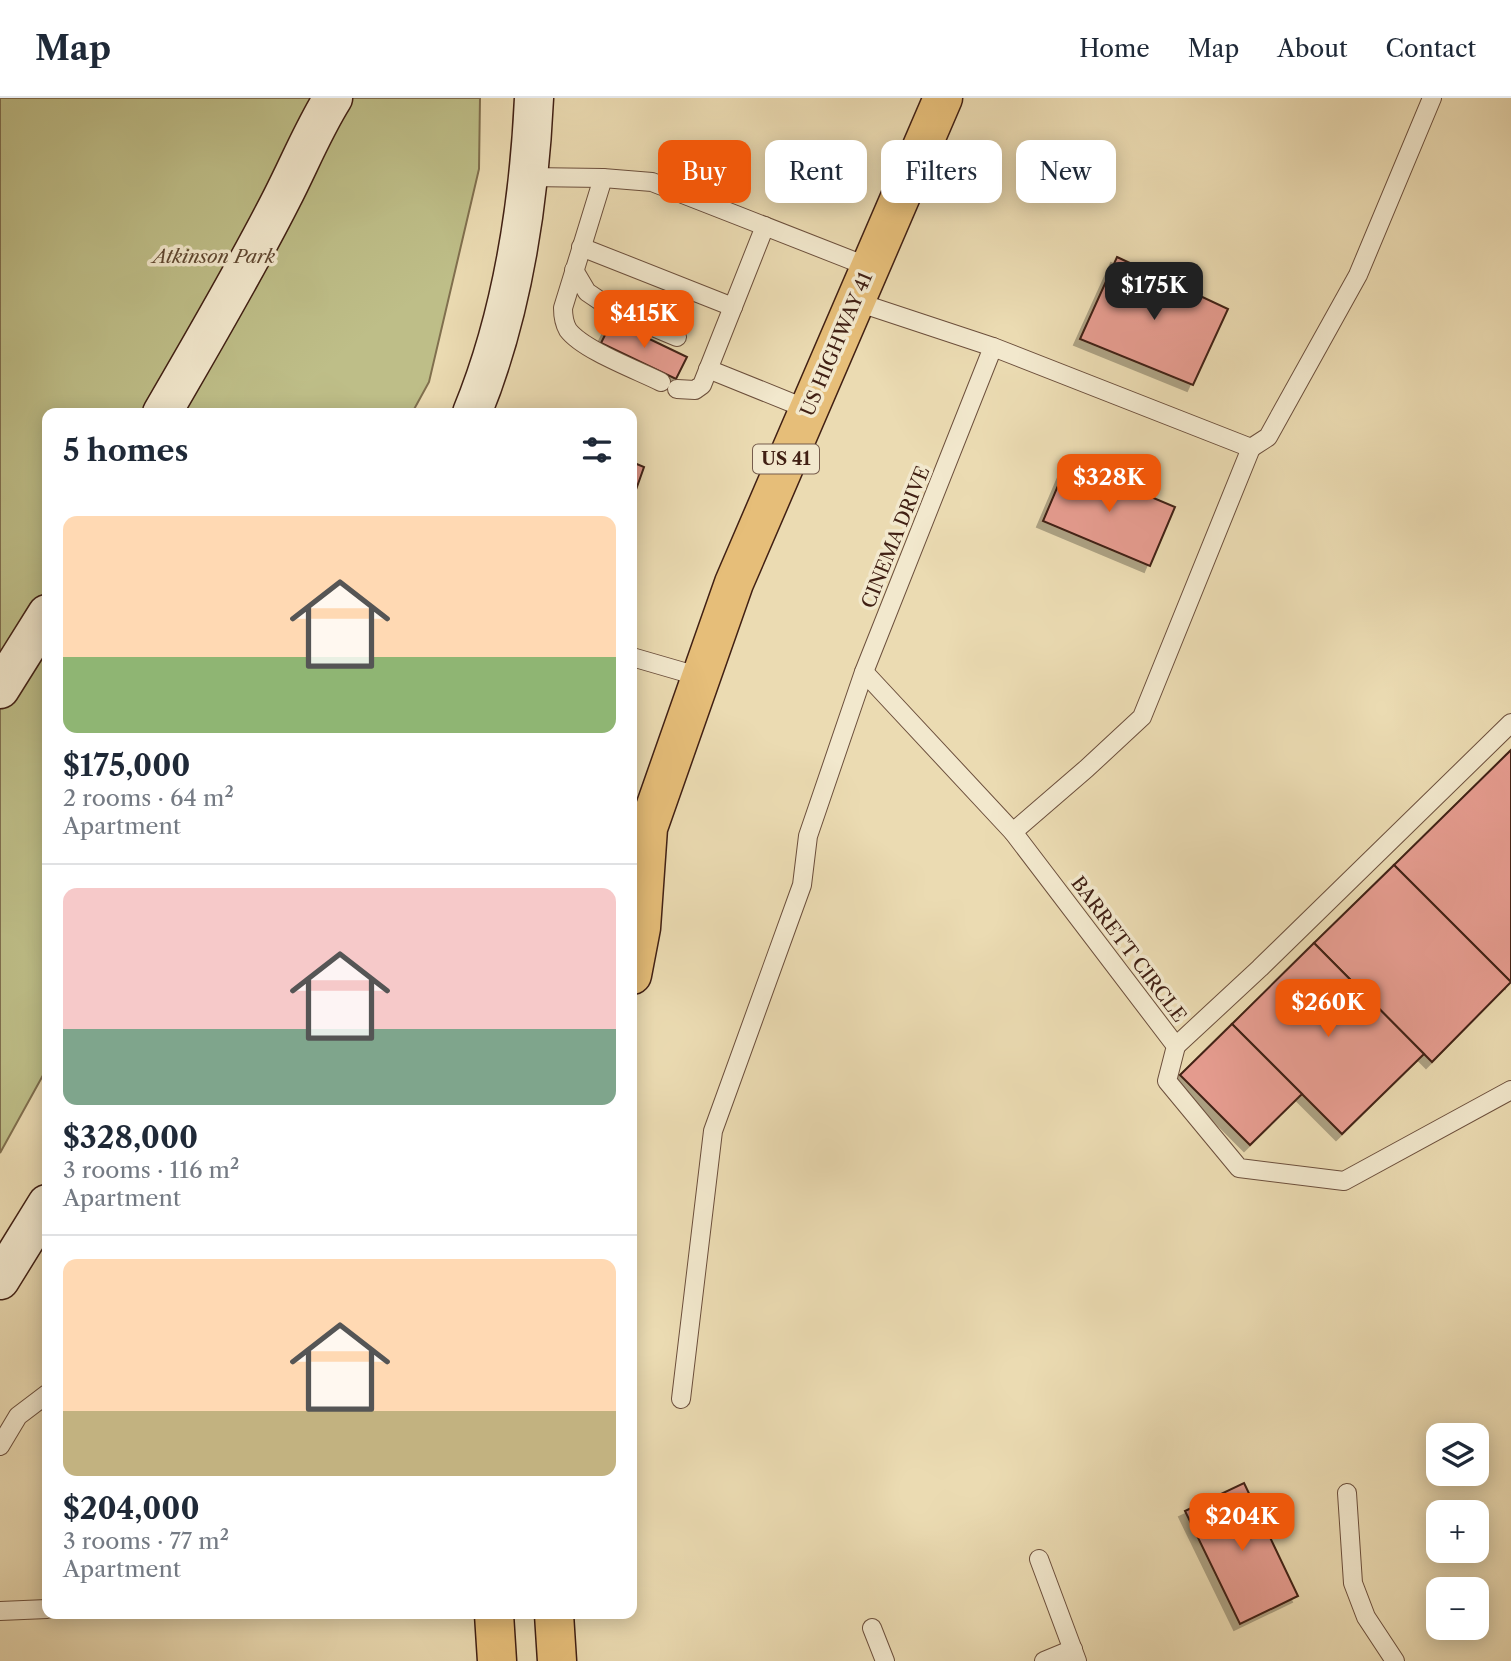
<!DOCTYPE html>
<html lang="en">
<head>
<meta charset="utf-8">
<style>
	:root { --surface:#fff; --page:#f2f2f3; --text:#1f2937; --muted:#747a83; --line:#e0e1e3; --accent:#ea580c }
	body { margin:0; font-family:"Libre Caslon Text",serif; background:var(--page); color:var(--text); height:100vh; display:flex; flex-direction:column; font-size:26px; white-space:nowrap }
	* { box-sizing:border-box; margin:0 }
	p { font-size:23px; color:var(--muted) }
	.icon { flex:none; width:38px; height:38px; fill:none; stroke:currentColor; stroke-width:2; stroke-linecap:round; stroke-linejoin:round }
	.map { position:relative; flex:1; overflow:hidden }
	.drawer { position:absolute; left:42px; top:310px; width:595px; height:1211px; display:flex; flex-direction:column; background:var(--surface); border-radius:14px; box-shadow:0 4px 18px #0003 }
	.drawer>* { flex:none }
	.banner { position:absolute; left:658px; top:42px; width:665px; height:63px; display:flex; gap:14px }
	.fabs { position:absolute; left:1426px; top:1325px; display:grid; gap:14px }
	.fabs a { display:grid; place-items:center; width:63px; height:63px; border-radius:14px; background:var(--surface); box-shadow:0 4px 18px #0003; font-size:35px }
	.price { position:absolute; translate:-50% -60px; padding:0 16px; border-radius:14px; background:var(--accent); color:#fff; font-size:23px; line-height:46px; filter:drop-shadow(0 2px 4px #0008) }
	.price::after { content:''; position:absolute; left:50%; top:42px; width:21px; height:16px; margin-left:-10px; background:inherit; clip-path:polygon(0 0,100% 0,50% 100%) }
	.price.on { background:#222; color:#fff }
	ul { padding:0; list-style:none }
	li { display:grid; align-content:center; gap:14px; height:371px; padding:0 21px }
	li+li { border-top:2px solid var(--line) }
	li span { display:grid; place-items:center; height:217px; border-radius:14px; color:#555 }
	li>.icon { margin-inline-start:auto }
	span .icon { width:126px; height:126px; fill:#fffc; stroke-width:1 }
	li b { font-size:30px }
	h2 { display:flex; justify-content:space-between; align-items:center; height:84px; padding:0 21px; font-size:30px }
	.chip { padding:0 24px; border-radius:14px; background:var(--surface); box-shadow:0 4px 18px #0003; font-size:24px; line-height:63px }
	.chip.on { background:var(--accent); color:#fff }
	header { display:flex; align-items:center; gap:42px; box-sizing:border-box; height:98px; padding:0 35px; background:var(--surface); border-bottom:2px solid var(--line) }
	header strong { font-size:33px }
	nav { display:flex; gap:38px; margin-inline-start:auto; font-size:24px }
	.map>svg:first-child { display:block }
	.green { fill:#bebe88; stroke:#806f4e; stroke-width:2 }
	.building { fill:#e79d91; stroke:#412014; stroke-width:2; filter:url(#shadow) }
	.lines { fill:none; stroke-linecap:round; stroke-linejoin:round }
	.lane-casing { stroke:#6c4f3c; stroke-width:20 }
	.secondary-casing { stroke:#412014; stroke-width:41 }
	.highway-casing { stroke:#412014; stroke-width:41 }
	.lane { stroke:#f2e8cd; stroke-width:18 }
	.secondary { stroke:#f2e8cd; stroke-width:38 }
	.highway { stroke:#e6be79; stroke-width:38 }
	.labels { text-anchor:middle; stroke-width:7; stroke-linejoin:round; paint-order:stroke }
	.shield { fill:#f2e8cd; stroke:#765c4c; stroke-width:2 }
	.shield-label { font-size:18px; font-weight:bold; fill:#412014 }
	.park-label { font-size:19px; font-style:italic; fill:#604831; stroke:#f2e8cd }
	.street-label { font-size:19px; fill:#412014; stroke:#f2e8cd }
</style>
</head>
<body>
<header>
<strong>Map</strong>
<nav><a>Home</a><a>Map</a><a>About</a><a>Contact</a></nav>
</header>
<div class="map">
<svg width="1511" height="1563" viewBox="0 0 1511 1563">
	<defs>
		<filter id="shadow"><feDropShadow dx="-6" dy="6" stdDeviation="0" flood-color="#0004"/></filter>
	</defs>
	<rect width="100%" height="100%" fill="#ebdbb2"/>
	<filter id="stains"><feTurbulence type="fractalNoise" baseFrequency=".00286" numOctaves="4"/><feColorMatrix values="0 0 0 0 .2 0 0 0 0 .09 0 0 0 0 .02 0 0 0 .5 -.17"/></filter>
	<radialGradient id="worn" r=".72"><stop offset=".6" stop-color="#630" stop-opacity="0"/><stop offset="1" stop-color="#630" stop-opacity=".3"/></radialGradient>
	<polygon class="green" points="0,0 480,0 479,71 429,284 412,315 47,315 47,970 0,1055"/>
	<g class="building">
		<polygon points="1117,159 1228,211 1193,287 1080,241"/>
		<polygon points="612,223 687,259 676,281 601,245"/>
		<polygon points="632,364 644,369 632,403"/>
		<polygon points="1068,364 1175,409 1150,468 1043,423"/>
		<polygon points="1511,652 1511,884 1394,767"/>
		<polygon points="1394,767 1511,884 1432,964 1314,845"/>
		<polygon points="1314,845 1424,956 1342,1036 1232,926"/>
		<polygon points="1232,926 1302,996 1250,1047 1180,977"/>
		<polygon points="1244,1385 1298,1498 1240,1526 1185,1413"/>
	</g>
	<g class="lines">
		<g class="lane-casing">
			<g id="lane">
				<polyline points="529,79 603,80 652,84 869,169"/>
				<path d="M603,80l-40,130c0,8 1,15 5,22 15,20 69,40 93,52"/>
				<polyline points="581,149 733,209"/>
				<polyline points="574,172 587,194 615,213 677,239"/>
				<polyline points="854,203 993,249 1251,350 1268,339 1358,177 1432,0"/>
				<polyline points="708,271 807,311"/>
				<polyline points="677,291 695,292 702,287 765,128"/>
				<polyline points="632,559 701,579"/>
				<polyline points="864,574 1013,734 1176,948 1167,983 1239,1070 1344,1083 1511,992"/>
				<polyline points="1013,734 1086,671 1142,619 1251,350"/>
				<polyline points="1176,948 1260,870 1511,625"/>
				<polyline points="681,1301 713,1033 802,787 808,738 864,574 993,249"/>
				<polyline points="0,1348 18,1318 47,1296"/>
				<polyline points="1347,1395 1353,1485 1366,1519 1395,1563"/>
				<polyline points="1039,1461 1077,1563"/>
				<polyline points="0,1513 47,1511"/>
				<polyline points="872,1530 885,1563"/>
				<polyline points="1044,1563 1073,1551"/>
			</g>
		</g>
		<g class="secondary-casing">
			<g id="secondary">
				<path d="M162,315c41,-71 83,-142 120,-215 17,-33 31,-68 51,-100"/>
				<path d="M472,315c41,-100 57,-208 62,-315"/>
				<polyline points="0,591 47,516"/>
				<polyline points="0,1182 47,1106"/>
			</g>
		</g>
		<g class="highway-casing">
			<g id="highway">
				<polyline points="632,877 641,830 648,730 734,485 943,0"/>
				<polyline points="494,1516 497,1563"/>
				<polyline points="554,1516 557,1563"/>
			</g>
		</g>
		<use href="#lane" class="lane"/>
		<use href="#secondary" class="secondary"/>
		<use href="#highway" class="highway"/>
	</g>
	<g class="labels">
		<rect class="shield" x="753" y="346.5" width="66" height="29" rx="5"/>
		<g class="shield-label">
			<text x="786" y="367">US 41</text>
		</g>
		<g class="park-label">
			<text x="214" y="165">Atkinson Park</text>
		</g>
		<g class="street-label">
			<text transform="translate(836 246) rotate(-67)" y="7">US HIGHWAY 41</text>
			<text transform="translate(895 439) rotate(-68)" y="7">CINEMA DRIVE</text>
			<text transform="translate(1129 851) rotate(53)" y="7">BARRETT CIRCLE</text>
		</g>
	</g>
	<rect width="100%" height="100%" filter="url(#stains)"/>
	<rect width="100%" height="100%" fill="url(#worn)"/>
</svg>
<div class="fabs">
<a><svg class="icon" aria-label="layers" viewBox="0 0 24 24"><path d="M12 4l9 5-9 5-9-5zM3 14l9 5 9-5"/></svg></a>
<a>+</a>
<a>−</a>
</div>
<b class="price on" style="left:1154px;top:224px">$175K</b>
<b class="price" style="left:644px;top:252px">$415K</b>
<b class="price" style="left:1109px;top:416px">$328K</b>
<b class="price" style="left:1328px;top:941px">$260K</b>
<b class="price" style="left:1242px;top:1455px">$204K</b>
<div class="banner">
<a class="chip on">Buy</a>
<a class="chip">Rent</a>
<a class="chip">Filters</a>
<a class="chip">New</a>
</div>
<section class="drawer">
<h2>5 homes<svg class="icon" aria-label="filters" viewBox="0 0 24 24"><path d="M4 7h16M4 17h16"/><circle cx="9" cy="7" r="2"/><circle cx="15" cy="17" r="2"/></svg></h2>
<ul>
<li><span style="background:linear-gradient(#ffd9b3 65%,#8fb573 0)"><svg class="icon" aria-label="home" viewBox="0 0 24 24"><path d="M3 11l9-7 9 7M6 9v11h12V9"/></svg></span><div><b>$175,000</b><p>2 rooms · 64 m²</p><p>Apartment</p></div></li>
<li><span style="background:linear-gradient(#f6c9c9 65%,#7fa58c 0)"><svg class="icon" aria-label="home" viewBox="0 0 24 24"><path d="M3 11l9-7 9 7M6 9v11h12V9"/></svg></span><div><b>$328,000</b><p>3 rooms · 116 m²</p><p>Apartment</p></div></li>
<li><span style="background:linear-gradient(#ffd9b3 70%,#c2b280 0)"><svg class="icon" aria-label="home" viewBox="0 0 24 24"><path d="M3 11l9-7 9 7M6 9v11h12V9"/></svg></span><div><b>$204,000</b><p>3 rooms · 77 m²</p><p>Apartment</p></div></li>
</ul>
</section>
</div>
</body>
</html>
